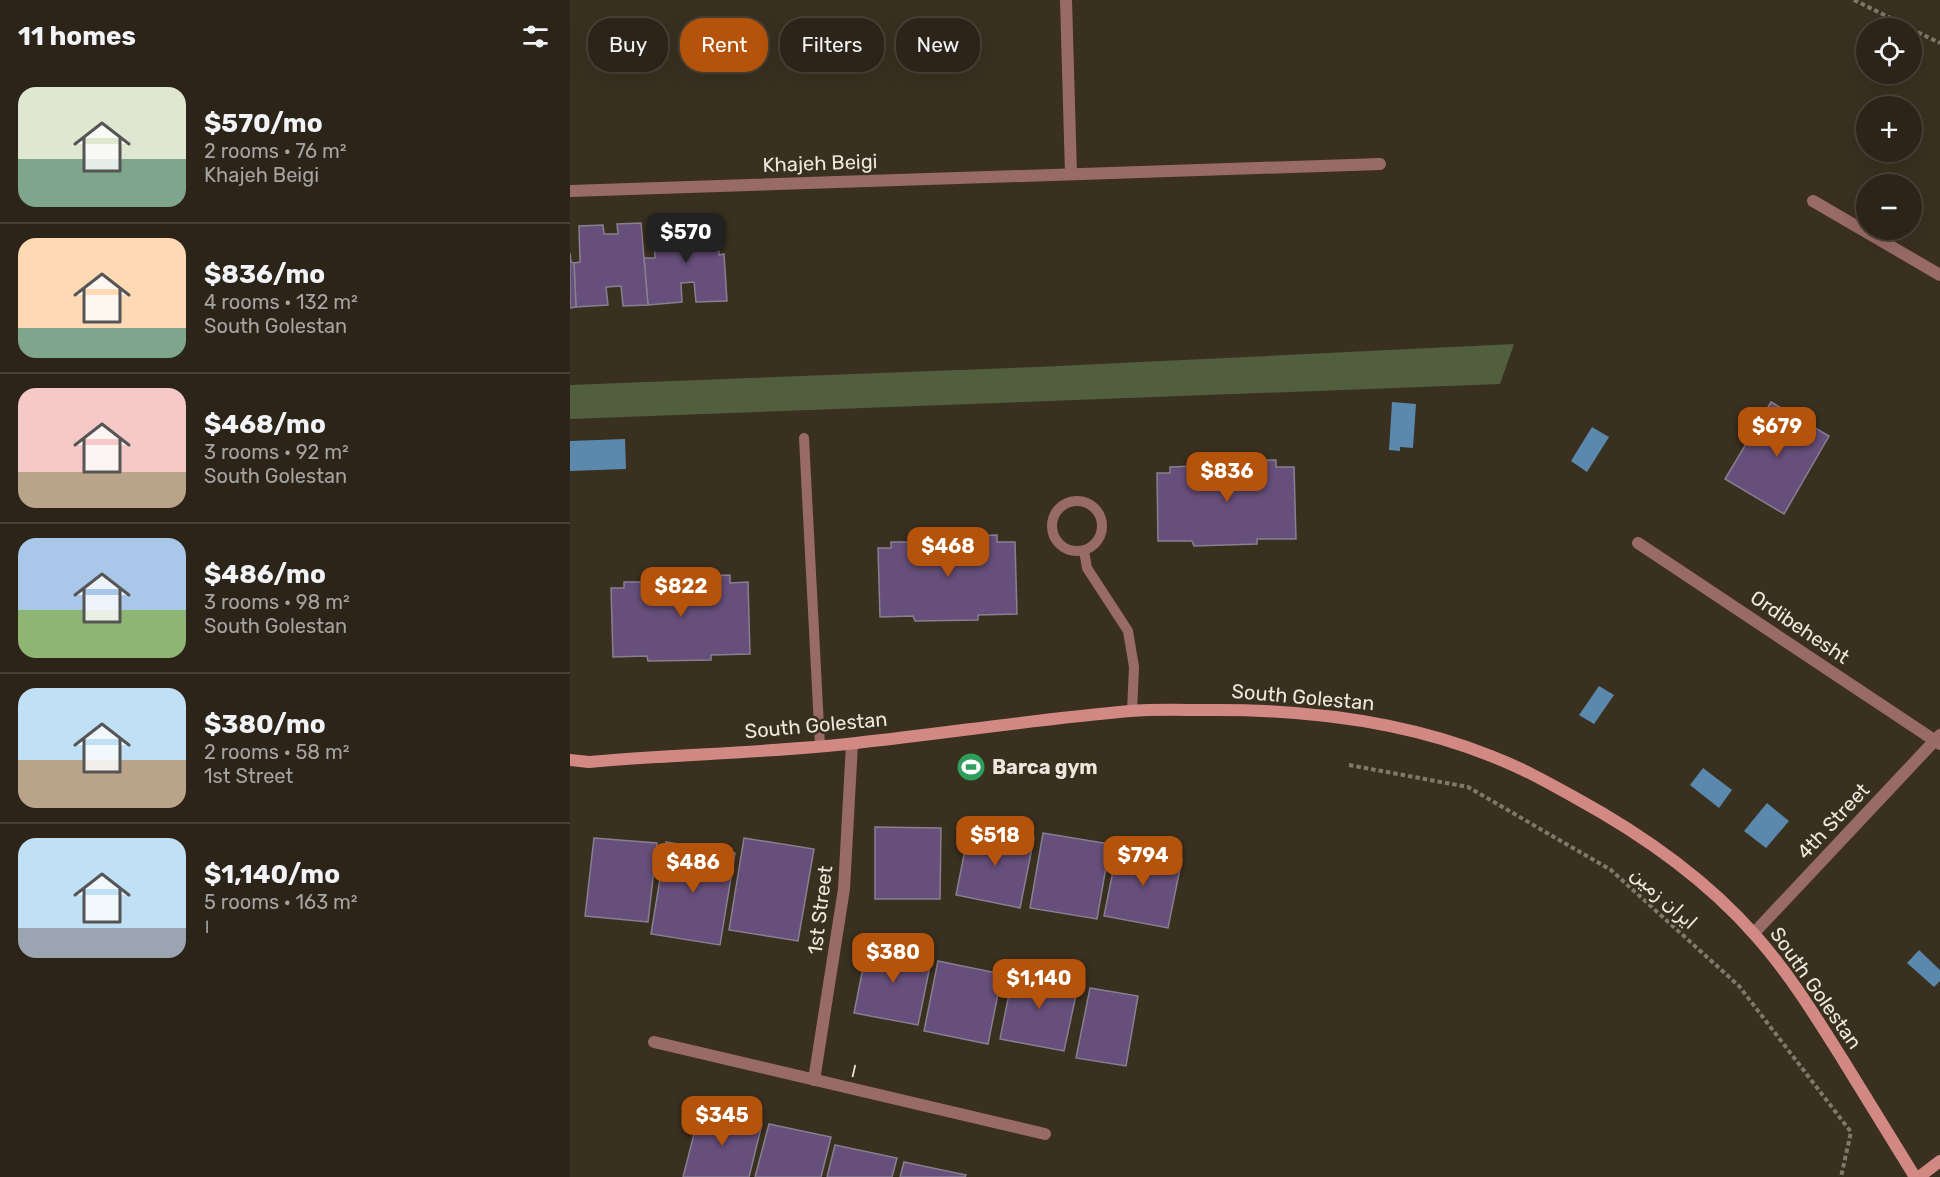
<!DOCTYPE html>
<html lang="en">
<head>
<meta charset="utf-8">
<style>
	:root { --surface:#2c2418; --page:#342c21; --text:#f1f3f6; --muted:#a6a4a2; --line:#484137; --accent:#b45309 }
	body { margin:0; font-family:Rubik,"Noto Sans Arabic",sans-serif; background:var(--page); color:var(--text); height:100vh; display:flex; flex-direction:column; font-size:22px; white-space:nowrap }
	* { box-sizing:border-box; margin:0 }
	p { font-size:20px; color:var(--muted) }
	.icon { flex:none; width:33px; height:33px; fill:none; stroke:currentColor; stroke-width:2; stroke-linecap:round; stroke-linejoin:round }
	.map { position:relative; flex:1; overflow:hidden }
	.side { display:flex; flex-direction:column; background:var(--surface); width:570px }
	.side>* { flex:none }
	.banner { position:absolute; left:18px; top:18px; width:570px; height:54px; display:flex; gap:12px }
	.controls { position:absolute; left:1286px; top:18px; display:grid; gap:12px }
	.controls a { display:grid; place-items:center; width:66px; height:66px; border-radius:50%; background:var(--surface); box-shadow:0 6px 24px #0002,0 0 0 2px var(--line); font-size:30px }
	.price { position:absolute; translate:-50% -51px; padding:0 14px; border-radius:12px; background:var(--accent); color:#fff; font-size:20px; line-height:39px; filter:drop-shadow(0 2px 3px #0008) }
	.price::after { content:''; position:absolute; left:50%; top:36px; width:18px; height:14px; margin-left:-9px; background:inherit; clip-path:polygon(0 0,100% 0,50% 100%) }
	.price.on { background:#222; color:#fff }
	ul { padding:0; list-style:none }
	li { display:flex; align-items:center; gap:18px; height:150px; padding:0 18px }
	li+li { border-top:2px solid var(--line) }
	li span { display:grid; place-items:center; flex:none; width:168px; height:120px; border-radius:18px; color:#555 }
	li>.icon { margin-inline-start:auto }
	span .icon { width:72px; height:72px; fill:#fffc; stroke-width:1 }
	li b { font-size:26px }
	h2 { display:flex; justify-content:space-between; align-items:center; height:72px; padding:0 18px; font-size:26px }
	.tag { padding:0 21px; border-radius:24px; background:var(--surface); box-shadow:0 6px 24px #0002,0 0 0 2px var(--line); font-size:21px; line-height:54px }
	.tag.on { background:var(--accent); color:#fff }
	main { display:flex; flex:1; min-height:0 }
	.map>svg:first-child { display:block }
	.green { fill:#525f3f }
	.water { fill:#5b88ad }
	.building { fill:#674f7b; stroke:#887f91; stroke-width:1.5 }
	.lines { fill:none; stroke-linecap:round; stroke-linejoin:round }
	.path { stroke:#81786a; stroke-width:4; stroke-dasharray:4.5 3; stroke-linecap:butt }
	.lane { stroke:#996b67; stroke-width:10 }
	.street { stroke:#996b67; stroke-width:12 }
	.secondary { stroke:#d38983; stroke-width:12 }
	.labels { text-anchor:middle; stroke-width:5; stroke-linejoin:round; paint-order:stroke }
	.street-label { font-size:20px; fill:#eee7dd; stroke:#3a3020 }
	.poi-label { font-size:20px; font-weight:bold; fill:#eee7dd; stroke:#3a3020; text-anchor:start }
</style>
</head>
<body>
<main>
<section class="side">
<h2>11 homes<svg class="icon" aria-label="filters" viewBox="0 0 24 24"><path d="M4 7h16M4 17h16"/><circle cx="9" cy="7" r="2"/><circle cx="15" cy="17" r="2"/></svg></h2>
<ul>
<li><span style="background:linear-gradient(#dfe7d0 60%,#7fa58c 0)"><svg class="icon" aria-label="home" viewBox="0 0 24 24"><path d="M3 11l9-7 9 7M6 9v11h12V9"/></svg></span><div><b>$570/mo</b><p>2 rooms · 76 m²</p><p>Khajeh Beigi</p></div></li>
<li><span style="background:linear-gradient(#ffd9b3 75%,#7fa58c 0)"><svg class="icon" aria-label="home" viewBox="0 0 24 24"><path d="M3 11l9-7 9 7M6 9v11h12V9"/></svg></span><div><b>$836/mo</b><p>4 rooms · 132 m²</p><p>South Golestan</p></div></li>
<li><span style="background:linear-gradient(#f6c9c9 70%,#b9a48a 0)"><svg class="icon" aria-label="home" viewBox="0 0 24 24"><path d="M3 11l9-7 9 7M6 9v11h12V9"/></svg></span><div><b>$468/mo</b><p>3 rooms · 92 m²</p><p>South Golestan</p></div></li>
<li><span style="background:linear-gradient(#a9c7e8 60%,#8fb573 0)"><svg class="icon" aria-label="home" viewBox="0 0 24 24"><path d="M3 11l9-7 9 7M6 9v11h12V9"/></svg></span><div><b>$486/mo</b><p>3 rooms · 98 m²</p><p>South Golestan</p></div></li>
<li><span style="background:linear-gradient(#bfe0f5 60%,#b9a48a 0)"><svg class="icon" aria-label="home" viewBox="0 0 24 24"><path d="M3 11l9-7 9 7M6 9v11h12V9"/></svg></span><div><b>$380/mo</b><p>2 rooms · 58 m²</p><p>1st Street</p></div></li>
<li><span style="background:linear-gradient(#bfe0f5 75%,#9aa5b1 0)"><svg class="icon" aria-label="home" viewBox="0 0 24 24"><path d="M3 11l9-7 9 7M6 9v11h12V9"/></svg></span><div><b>$1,140/mo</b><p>5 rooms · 163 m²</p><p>۱</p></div></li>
</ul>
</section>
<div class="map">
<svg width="1370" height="1177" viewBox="0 0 1370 1177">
	<rect width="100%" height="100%" fill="#3a3020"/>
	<polygon class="green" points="944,344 930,384 0,419 0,385 467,367"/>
	<g class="water">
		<polygon points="822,402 846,404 843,448 830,447 830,451 819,450"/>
		<polygon points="1022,427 1039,437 1017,472 1001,461"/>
		<polygon points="55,439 56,469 0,471 0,441"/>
		<polygon points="1029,686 1044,695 1024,724 1009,715"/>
		<polygon points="1133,768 1162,790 1149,808 1120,785"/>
		<polygon points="1197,803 1219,821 1196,848 1174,831"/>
		<polygon points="1349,950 1370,970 1370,981 1364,987 1337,963"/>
	</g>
	<g class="building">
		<polygon points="147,220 149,255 154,254 157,301 126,302 124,282 111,283 112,302 78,305 74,258 85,258 83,223 107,222 108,231 124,232 123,221"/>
		<polygon points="71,223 78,305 53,306 51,286 36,287 38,305 6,307 4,263 10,262 9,226 33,225 34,234 48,234 47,224"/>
		<polygon points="0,253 1,262 4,263 6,307 0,308"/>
		<polygon points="1201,402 1259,436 1214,514 1155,479"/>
		<polygon points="706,460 706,467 724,467 726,539 687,539 687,544 624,546 622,541 588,541 587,473 600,473 600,467 624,466 624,462"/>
		<polygon points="427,535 427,542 445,542 447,614 408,615 408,620 345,621 343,616 310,617 308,548 321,548 321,542 345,542 345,537"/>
		<polygon points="160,575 160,583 178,582 180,654 141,655 141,660 78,661 77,656 43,657 41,588 54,588 54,582 78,582 78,577"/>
		<polygon points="400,825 464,838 450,908 386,895"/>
		<polygon points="305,827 371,828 370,899 305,899"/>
		<polygon points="473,833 540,844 527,919 460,908"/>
		<polygon points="24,838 87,843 78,922 15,916"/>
		<polygon points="174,838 244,849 228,941 159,930"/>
		<polygon points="96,842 165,853 150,945 81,934"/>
		<polygon points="548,846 612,859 598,928 534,916"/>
		<polygon points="298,943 362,956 348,1025 284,1013"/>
		<polygon points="368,961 432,974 418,1044 354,1031"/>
		<polygon points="444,969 509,981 494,1051 430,1039"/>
		<polygon points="520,988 568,996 556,1066 506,1058"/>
		<polygon points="130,1111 192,1124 179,1177 113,1177"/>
		<polygon points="199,1124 261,1137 251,1177 185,1177"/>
		<polygon points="265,1145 327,1158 322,1177 257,1177"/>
		<polygon points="334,1162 396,1175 395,1177 330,1177"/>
	</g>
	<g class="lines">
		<g class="path">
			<polyline points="1284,0 1341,28"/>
			<polyline points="1341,29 1370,43"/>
			<polyline points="779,765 898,787 1041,870 1169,986 1281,1132 1271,1177"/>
		</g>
		<g class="lane">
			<polyline points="234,438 250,746"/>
			<circle cx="507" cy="526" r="25"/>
			<polyline points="514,551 517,568 558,631 564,667 562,711"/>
		</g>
		<g class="street">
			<polyline points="496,0 501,174"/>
			<polyline points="0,191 810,164"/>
			<polyline points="1243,201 1370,275"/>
			<polyline points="1068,543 1370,744"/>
			<polyline points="1184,933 1370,735"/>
			<polyline points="84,1042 475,1134"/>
			<polyline points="244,1080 274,889 282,744"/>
		</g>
		<g class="secondary">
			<path d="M0,760l19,2c89,-8 179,-9 267,-19 92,-10 182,-24 274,-32 25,-2 51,-1 76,-1 97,-1 195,10 285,46 29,11 56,26 83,41 66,36 131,81 181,138 34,38 61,82 88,125 24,39 48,78 72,117"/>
			<polyline points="1349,1177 1370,1161"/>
		</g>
	</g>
	<defs>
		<g id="stadium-disc" transform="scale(1.5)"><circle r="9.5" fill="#2e9e5b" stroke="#3a3020"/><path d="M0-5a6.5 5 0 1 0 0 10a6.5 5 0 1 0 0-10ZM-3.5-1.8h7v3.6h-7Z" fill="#fff"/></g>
	</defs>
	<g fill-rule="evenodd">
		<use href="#stadium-disc" x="401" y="767"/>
	</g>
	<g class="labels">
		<g class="street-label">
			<text transform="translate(250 163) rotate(-2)" y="7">Khajeh Beigi</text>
			<text transform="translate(1230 627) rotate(34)" y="7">Ordibehesht</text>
			<text transform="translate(733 697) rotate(5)" y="7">South Golestan</text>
			<text transform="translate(246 725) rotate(-5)" y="7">South Golestan</text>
			<text transform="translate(1263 821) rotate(-47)" y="7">4th Street</text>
			<text transform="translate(1094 898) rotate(42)" y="7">ایران زمین</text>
			<text transform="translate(250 910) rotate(-83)" y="7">1st Street</text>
			<text transform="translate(1246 988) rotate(55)" y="7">South Golestan</text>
			<text transform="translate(284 1070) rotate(13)" y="7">۱</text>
		</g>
		<g class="poi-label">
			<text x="422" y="774">Barca gym</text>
		</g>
	</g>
</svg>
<div class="controls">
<a><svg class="icon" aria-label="locate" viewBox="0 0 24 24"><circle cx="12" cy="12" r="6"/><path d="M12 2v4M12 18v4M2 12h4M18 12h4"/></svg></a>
<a>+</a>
<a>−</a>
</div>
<b class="price on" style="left:116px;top:264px">$570</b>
<b class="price" style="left:1207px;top:458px">$679</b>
<b class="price" style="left:657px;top:503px">$836</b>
<b class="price" style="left:378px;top:578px">$468</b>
<b class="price" style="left:111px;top:618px">$822</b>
<b class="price" style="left:425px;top:867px">$518</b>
<b class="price" style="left:573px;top:887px">$794</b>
<b class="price" style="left:123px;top:894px">$486</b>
<b class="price" style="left:323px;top:984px">$380</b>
<b class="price" style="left:469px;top:1010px">$1,140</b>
<b class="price" style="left:152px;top:1147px">$345</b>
<div class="banner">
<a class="tag">Buy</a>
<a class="tag on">Rent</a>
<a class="tag">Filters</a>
<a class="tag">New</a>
</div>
</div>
</main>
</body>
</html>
